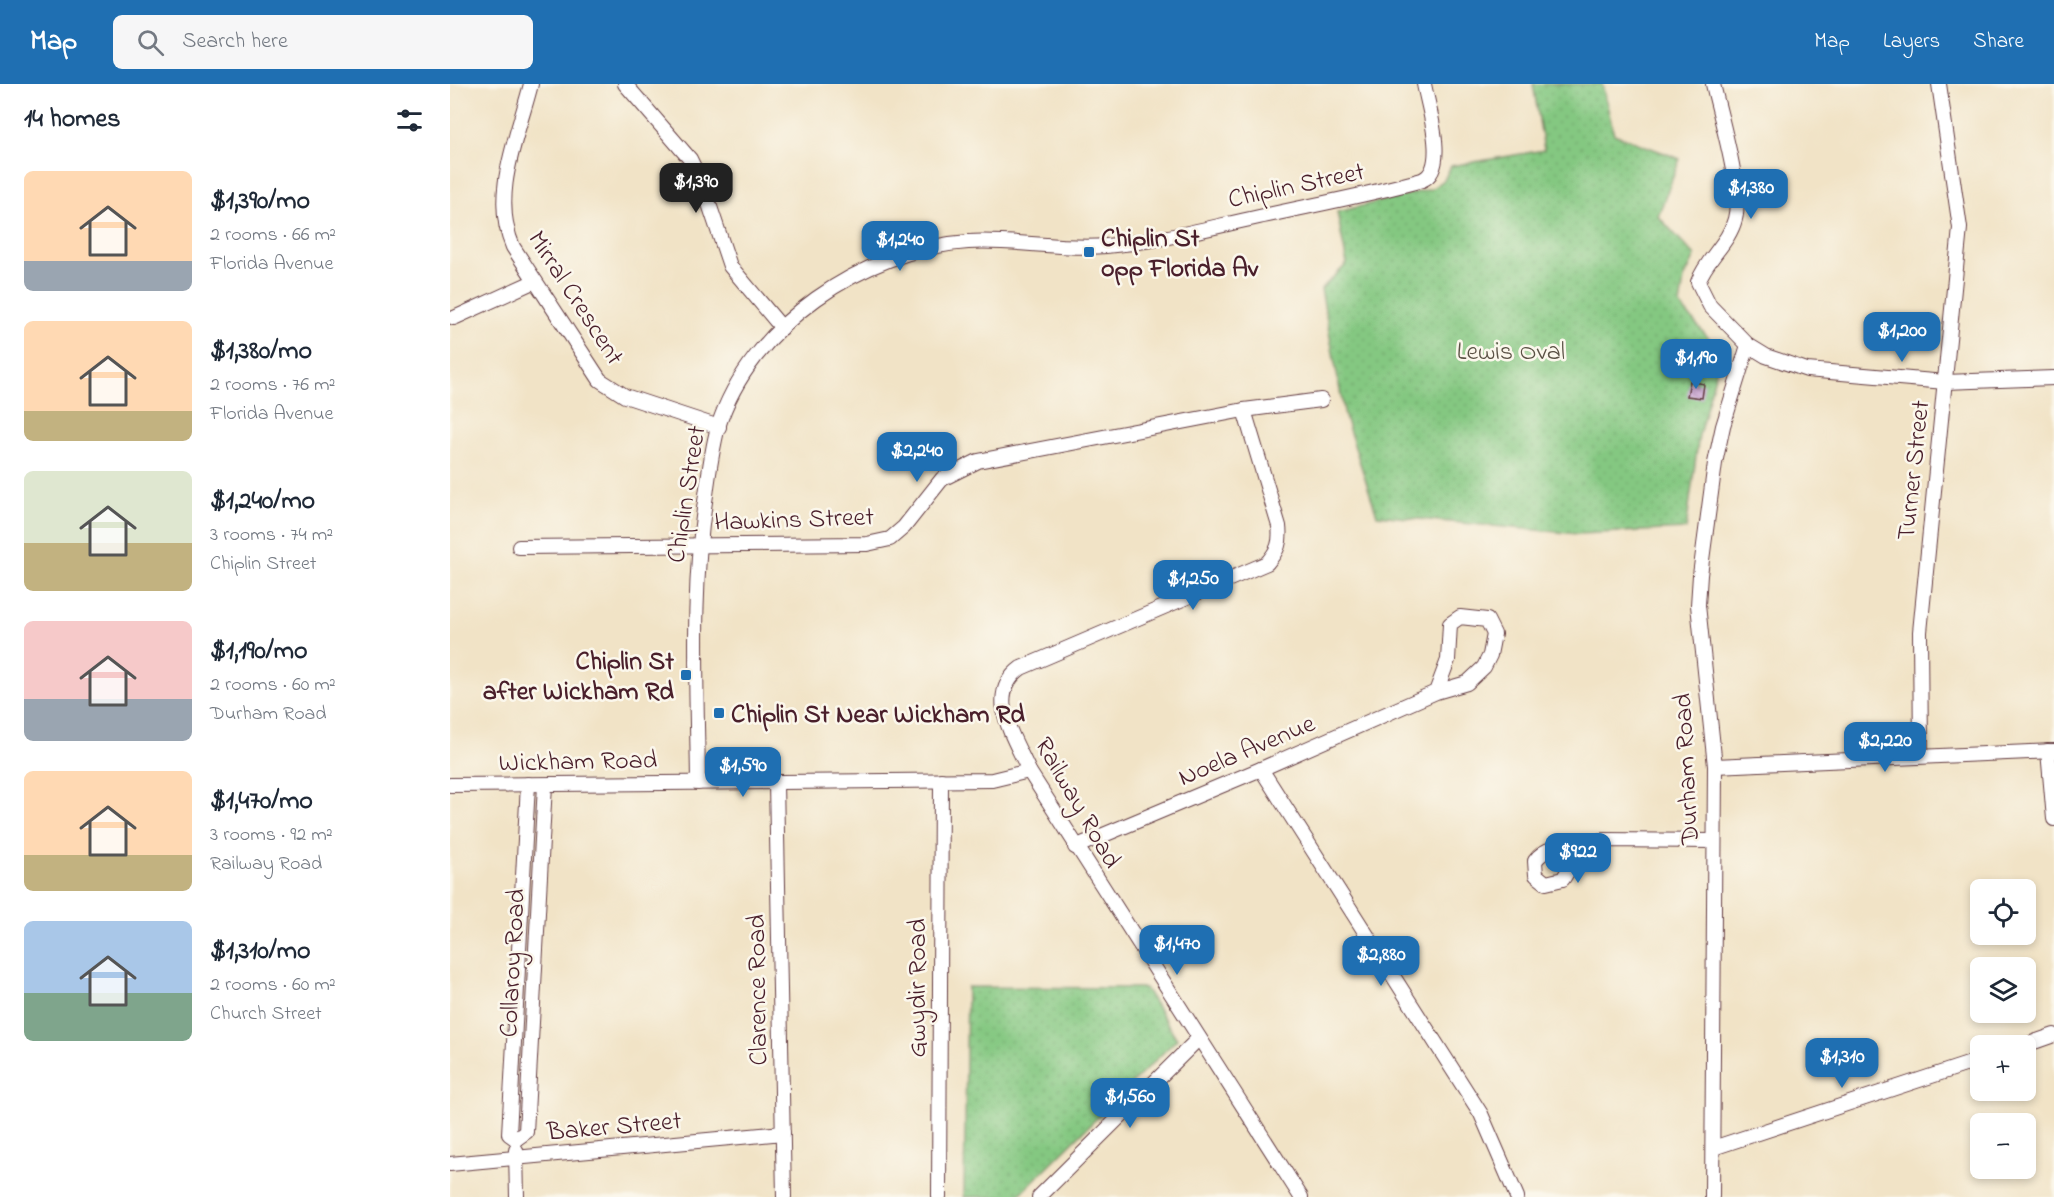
<!DOCTYPE html>
<html lang="en">
<head>
<meta charset="utf-8">
<style>
	:root { --surface:#fff; --page:#f6f6f7; --text:#1f2937; --muted:#747a83; --accent:#1f6fb2 }
	body { margin:0; font-family:"Indie Flower",sans-serif; background:var(--page); color:var(--text); height:100vh; display:flex; flex-direction:column; font-size:22px; white-space:nowrap }
	* { box-sizing:border-box; margin:0 }
	p { font-size:20px; color:var(--muted) }
	.icon { flex:none; width:33px; height:33px; fill:none; stroke:currentColor; stroke-width:2; stroke-linecap:round; stroke-linejoin:round }
	.map { position:relative; flex:1; overflow:hidden }
	.drawer { display:flex; flex-direction:column; background:var(--surface); width:450px }
	.drawer>* { flex:none }
	.buttons { position:absolute; left:1520px; top:795px; display:grid; gap:12px }
	.buttons a { display:grid; place-items:center; width:66px; height:66px; border-radius:9px; background:var(--surface); box-shadow:0 3px 9px #0003; font-size:30px }
	.price { position:absolute; translate:-50% -51px; padding:0 14px; border-radius:12px; background:var(--accent); color:#fff; font-size:20px; line-height:39px; filter:drop-shadow(0 2px 3px #0008) }
	.price::after { content:''; position:absolute; left:50%; top:36px; width:18px; height:14px; margin-left:-9px; background:inherit; clip-path:polygon(0 0,100% 0,50% 100%) }
	.price.on { background:#222; color:#fff }
	ul { padding:0; list-style:none }
	li { display:flex; align-items:center; gap:18px; height:150px; padding:0 24px }
	li span { display:grid; place-items:center; flex:none; width:168px; height:120px; border-radius:9px; color:#555 }
	li>.icon { margin-inline-start:auto }
	span .icon { width:72px; height:72px; fill:#fffc; stroke-width:1 }
	li b { font-size:26px }
	h2 { display:flex; justify-content:space-between; align-items:center; height:72px; padding:0 24px; font-size:26px }
	header { display:flex; align-items:center; gap:36px; box-sizing:border-box; height:84px; padding:0 30px; background:var(--accent); color:#fff }
	header strong { font-size:28px }
	nav { display:flex; gap:33px; margin-inline-start:auto; font-size:21px }
	.search { width:420px; height:54px; background:var(--page); display:flex; align-items:center; gap:15px; box-sizing:border-box; padding:0 21px; border-radius:9px; color:var(--muted); font-size:22px }
	main { display:flex; flex:1; min-height:0 }
	.map>svg:first-child { display:block }
	.park { fill:url(#park-dots); stroke:#677456; stroke-width:1.5 }
	.building { fill:url(#building-back-hatch) }
	.lines { fill:none; stroke-linecap:round; stroke-linejoin:round }
	.minor-casing { stroke:#633c42; stroke-width:16 }
	.minor { stroke:#fff; stroke-width:14 }
	.poi-dot { fill:#1f6fb2; stroke:#fbf7ec; stroke-width:2 }
	.labels { text-anchor:middle; stroke-width:5; stroke-linejoin:round; paint-order:stroke }
	.street-label { font-size:26px; fill:#4a1f2b; stroke:#fbf7ec }
	.poi-label { font-size:26px; font-weight:bold; fill:#4a1f2b; stroke:#fbf7ec; text-anchor:start }
	.park-label { font-size:26px; fill:#5b5245; stroke:#fbf7ec }
</style>
</head>
<body>
<header>
<strong>Map</strong>
<div class="search"><svg class="icon" aria-label="search" viewBox="0 0 24 24"><circle cx="10" cy="10" r="6"/><path d="M15 15l6 6"/></svg>Search here</div>
<nav><a>Map</a><a>Layers</a><a>Share</a></nav>
</header>
<main>
<section class="drawer">
<h2>14 homes<svg class="icon" aria-label="filters" viewBox="0 0 24 24"><path d="M4 7h16M4 17h16"/><circle cx="9" cy="7" r="2"/><circle cx="15" cy="17" r="2"/></svg></h2>
<ul>
<li><span style="background:linear-gradient(#ffd9b3 75%,#9aa5b1 0)"><svg class="icon" aria-label="home" viewBox="0 0 24 24"><path d="M3 11l9-7 9 7M6 9v11h12V9"/></svg></span><div><b>$1,390/mo</b><p>2 rooms · 66 m²</p><p>Florida Avenue</p></div></li>
<li><span style="background:linear-gradient(#ffd9b3 75%,#c2b280 0)"><svg class="icon" aria-label="home" viewBox="0 0 24 24"><path d="M3 11l9-7 9 7M6 9v11h12V9"/></svg></span><div><b>$1,380/mo</b><p>2 rooms · 76 m²</p><p>Florida Avenue</p></div></li>
<li><span style="background:linear-gradient(#dfe7d0 60%,#c2b280 0)"><svg class="icon" aria-label="home" viewBox="0 0 24 24"><path d="M3 11l9-7 9 7M6 9v11h12V9"/></svg></span><div><b>$1,240/mo</b><p>3 rooms · 74 m²</p><p>Chiplin Street</p></div></li>
<li><span style="background:linear-gradient(#f6c9c9 65%,#9aa5b1 0)"><svg class="icon" aria-label="home" viewBox="0 0 24 24"><path d="M3 11l9-7 9 7M6 9v11h12V9"/></svg></span><div><b>$1,190/mo</b><p>2 rooms · 60 m²</p><p>Durham Road</p></div></li>
<li><span style="background:linear-gradient(#ffd9b3 70%,#c2b280 0)"><svg class="icon" aria-label="home" viewBox="0 0 24 24"><path d="M3 11l9-7 9 7M6 9v11h12V9"/></svg></span><div><b>$1,470/mo</b><p>3 rooms · 92 m²</p><p>Railway Road</p></div></li>
<li><span style="background:linear-gradient(#a9c7e8 60%,#7fa58c 0)"><svg class="icon" aria-label="home" viewBox="0 0 24 24"><path d="M3 11l9-7 9 7M6 9v11h12V9"/></svg></span><div><b>$1,310/mo</b><p>2 rooms · 60 m²</p><p>Church Street</p></div></li>
</ul>
</section>
<div class="map">
<svg width="1604" height="1113" viewBox="0 0 1604 1113">
	<defs>
		<pattern id="park-dots" width="8" height="8" patternUnits="userSpaceOnUse" patternTransform="scale(1.5)"><rect width="8" height="8" fill="#84c881"/><path d="M2 2h.1M6 6h.1" fill="none" stroke="#74ab70" stroke-width="1.8" stroke-linecap="round"/></pattern>
		<pattern id="building-back-hatch" width="6" height="6" patternUnits="userSpaceOnUse" patternTransform="scale(1.5)"><rect width="6" height="6" fill="#caa0d6"/><path d="M-1 5l2 2M0 0l6 6M5-1l2 2" fill="none" stroke="#a682ae"/></pattern>
	</defs>
	<rect width="100%" height="100%" fill="#fbf7ec"/>
	<filter id="ink" filterUnits="userSpaceOnUse"><feTurbulence type="fractalNoise" baseFrequency=".0167" numOctaves="2"/><feDisplacementMap in="SourceGraphic" scale="12" xChannelSelector="R" yChannelSelector="G"/><feConvolveMatrix kernelMatrix="1 2 1 2 8 2 1 2 1" color-interpolation-filters="sRGB"/></filter>
	<filter id="wash" filterUnits="userSpaceOnUse"><feTurbulence type="fractalNoise" baseFrequency=".008" numOctaves="4" result="noise"/><feDisplacementMap in="SourceGraphic" scale="24" xChannelSelector="R" yChannelSelector="G"/><feGaussianBlur stdDeviation="1.35" result="paint"/><feColorMatrix in="noise" values="0 0 0 0 0 0 0 0 0 0 0 0 0 0 0 0 0 1.4 0 .05"/><feComposite in="paint" operator="in"/></filter>
	<g filter="url(#wash)">
		<rect width="100%" height="100%" fill="#f1e3c6"/>
		<g class="park">
			<polygon points="1083,0 1152,0 1164,50 1230,75 1208,132 1245,172 1234,195 1230,221 1266,263 1270,273 1249,351 1236,445 1128,450 927,431 895,333 871,205 897,180 887,128 981,105 994,96 1001,82 1094,66"/>
			<polygon points="517,903 695,904 727,955 567,1113 514,1113"/>
		</g>
		<g id="blocks">
			<polygon class="building" points="1240,297 1254,300 1252,314 1237,312"/>
		</g>
	</g>
	<g filter="url(#ink)">
		<use href="#blocks" fill-opacity="0" stroke="#633c42" stroke-width="1.5"/>
		<g class="lines">
			<g class="minor-casing">
				<g id="minor">
					<path d="M81,0c-13,52 -41,111 -18,163l87,133 25,16 94,31"/>
					<polyline points="175,0 240,75 253,102 280,182 332,244"/>
					<path d="M1263,0c7,32 30,107 22,135 -6,24 -29,40 -37,63l12,24 38,39 18,11 41,14 138,12 109,-4"/>
					<polyline points="4,234 85,197"/>
					<path d="M794,326l35,116c2,17 -1,24 -12,37l-246,105c-37,27 -7,69 8,103l272,426"/>
					<polyline points="69,463 417,460 440,455 454,443 492,395 528,377 794,326 871,316"/>
					<polyline points="1598,667 1604,735"/>
					<polyline points="1471,671 1470,548 1510,144 1489,0"/>
					<polyline points="1265,682 1604,667"/>
					<polyline points="811,685 1031,1030 1067,1113"/>
					<polyline points="326,698 334,1113"/>
					<path d="M248,699c-1,-96 -7,-193 8,-288 3,-23 6,-46 12,-68 32,-102 146,-178 250,-185 46,-3 92,8 138,4 51,-4 102,-18 153,-29 54,-12 109,-22 163,-37 27,-11 6,-73 2,-96"/>
					<polyline points="0,701 542,696 579,687"/>
					<polyline points="625,763 811,685 986,608 1017,599 1034,583 1040,571 1044,550 1037,536 1010,533 1000,540 998,576 986,608"/>
					<path d="M1124,763c-16,0 -29,0 -39,14l1,14 10,8 17,-4 6,-10 5,-22 28,-7 112,1"/>
					<polyline points="1573,962 1604,951"/>
					<polyline points="66,1055 76,1048 95,701"/>
					<polyline points="66,1055 59,1050 78,700"/>
					<polyline points="1263,1064 1530,976"/>
					<polyline points="66,1066 67,1113"/>
					<polyline points="0,1080 333,1049"/>
					<polyline points="489,1113 491,696"/>
					<polyline points="589,1113 749,954"/>
					<polyline points="1262,1113 1265,682 1248,521 1250,491 1265,379 1273,342 1298,261"/>
				</g>
			</g>
			<use href="#minor" class="minor"/>
		</g>
	</g>
	<g class="poi-dot">
		<rect x="633" y="162" width="12" height="12" rx="3"/>
		<rect x="230" y="585" width="12" height="12" rx="3"/>
		<rect x="263" y="623" width="12" height="12" rx="3"/>
	</g>
	<g class="labels">
		<g class="street-label">
			<text transform="translate(846 100) rotate(-12)" y="9">Chiplin Street</text>
			<text transform="translate(127 213) rotate(57)" y="9">Mirral Crescent</text>
			<text transform="translate(1462 386) rotate(-84)" y="9">Turner Street</text>
			<text transform="translate(235 410) rotate(-81)" y="9">Chiplin Street</text>
			<text transform="translate(344 434) rotate(-2)" y="9">Hawkins Street</text>
			<text transform="translate(796 665) rotate(-23)" y="9">Noela Avenue</text>
			<text transform="translate(128 676) rotate(-1)" y="9">Wickham Road</text>
			<text transform="translate(1235 685) rotate(-93)" y="9">Durham Road</text>
			<text transform="translate(629 718) rotate(60)" y="9">Railway Road</text>
			<text transform="translate(61 879) rotate(-87)" y="9">Collaroy Road</text>
			<text transform="translate(466 904) rotate(-90)" y="9">Gwydir Road</text>
			<text transform="translate(306 906) rotate(-91)" y="9">Clarence Road</text>
			<text transform="translate(164 1041) rotate(-5)" y="9">Baker Street</text>
		</g>
		<g class="poi-label">
			<text x="651" y="162">Chiplin St<tspan x="651" dy="30">opp Florida Av</tspan></text>
			<text x="224" y="585" text-anchor="end">Chiplin St<tspan x="224" dy="30">after Wickham Rd</tspan></text>
			<text x="281" y="638">Chiplin St Near Wickham Rd</text>
		</g>
		<g class="park-label">
			<text x="1061" y="275">Lewis Oval</text>
		</g>
	</g>
</svg>
<div class="buttons">
<a><svg class="icon" aria-label="locate" viewBox="0 0 24 24"><circle cx="12" cy="12" r="6"/><path d="M12 2v4M12 18v4M2 12h4M18 12h4"/></svg></a>
<a><svg class="icon" aria-label="layers" viewBox="0 0 24 24"><path d="M12 4l9 5-9 5-9-5zM3 14l9 5 9-5"/></svg></a>
<a>+</a>
<a>−</a>
</div>
<b class="price on" style="left:246px;top:130px">$1,390</b>
<b class="price" style="left:1301px;top:136px">$1,380</b>
<b class="price" style="left:450px;top:188px">$1,240</b>
<b class="price" style="left:1452px;top:279px">$1,200</b>
<b class="price" style="left:1246px;top:306px">$1,190</b>
<b class="price" style="left:467px;top:399px">$2,240</b>
<b class="price" style="left:743px;top:527px">$1,250</b>
<b class="price" style="left:1435px;top:689px">$2,220</b>
<b class="price" style="left:293px;top:714px">$1,590</b>
<b class="price" style="left:1128px;top:800px">$922</b>
<b class="price" style="left:727px;top:892px">$1,470</b>
<b class="price" style="left:931px;top:903px">$2,880</b>
<b class="price" style="left:1392px;top:1005px">$1,310</b>
<b class="price" style="left:680px;top:1045px">$1,560</b>
</div>
</main>
</body>
</html>
